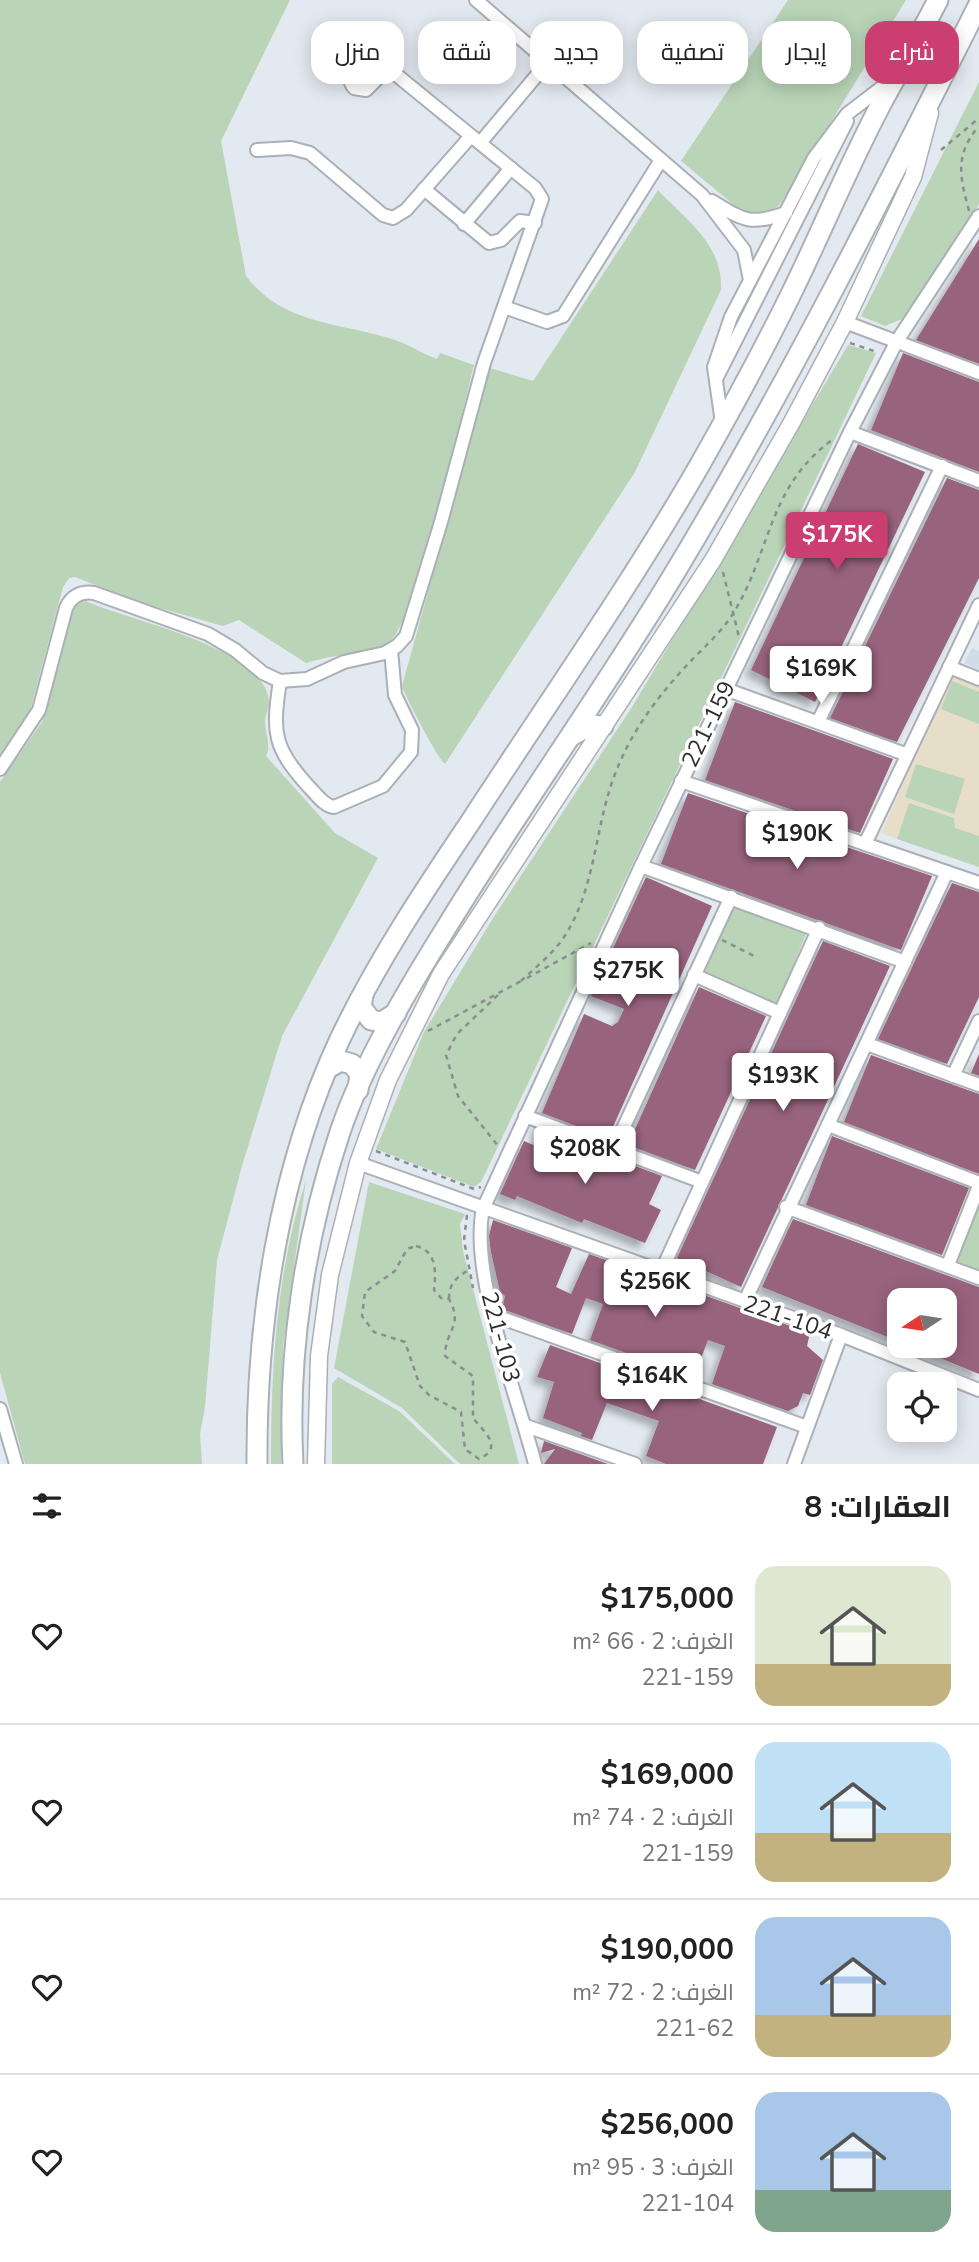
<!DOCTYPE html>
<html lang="ar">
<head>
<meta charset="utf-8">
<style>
	:root { --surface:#fff; --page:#f6f6f6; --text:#222; --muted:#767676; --line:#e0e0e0; --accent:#ca3e70 }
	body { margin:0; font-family:"Nunito Sans",Cairo,sans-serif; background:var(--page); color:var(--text); direction:rtl; height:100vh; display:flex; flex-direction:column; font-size:26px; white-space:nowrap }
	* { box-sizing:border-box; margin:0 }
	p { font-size:23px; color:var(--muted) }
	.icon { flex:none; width:38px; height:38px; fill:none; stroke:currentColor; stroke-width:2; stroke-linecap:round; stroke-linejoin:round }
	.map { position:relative; height:1464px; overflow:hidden; direction:ltr }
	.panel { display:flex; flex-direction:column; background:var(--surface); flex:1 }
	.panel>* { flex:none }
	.guide { position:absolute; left:21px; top:21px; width:938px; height:63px; direction:rtl; display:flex; gap:14px }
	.needle { width:46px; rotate:258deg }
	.controls { position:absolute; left:887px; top:1288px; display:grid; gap:14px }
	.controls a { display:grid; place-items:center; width:70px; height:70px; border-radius:14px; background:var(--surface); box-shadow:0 4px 18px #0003; font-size:35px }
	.price { position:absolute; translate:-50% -60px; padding:0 16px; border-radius:7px; background:#fff; color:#222; font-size:23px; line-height:46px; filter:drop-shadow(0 2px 4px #0008) }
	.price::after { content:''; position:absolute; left:50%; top:42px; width:21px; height:16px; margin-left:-10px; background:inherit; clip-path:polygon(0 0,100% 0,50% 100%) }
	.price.active { background:var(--accent); color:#fff }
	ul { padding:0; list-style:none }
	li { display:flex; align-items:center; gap:21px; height:175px; padding:0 28px }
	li+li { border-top:2px solid var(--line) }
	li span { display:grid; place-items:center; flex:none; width:196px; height:140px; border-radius:21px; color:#555 }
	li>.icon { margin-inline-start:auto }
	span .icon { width:84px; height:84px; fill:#fffc; stroke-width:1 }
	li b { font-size:30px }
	h2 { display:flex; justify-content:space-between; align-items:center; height:84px; padding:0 28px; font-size:30px }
	.pill { padding:0 24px; border-radius:21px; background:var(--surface); box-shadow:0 4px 18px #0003; font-size:24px; line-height:63px }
	.pill.active { background:var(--accent); color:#fff }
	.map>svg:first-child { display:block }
	.built { fill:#d0dde8 }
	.education { fill:#e7dec9 }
	.green { fill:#b9d4b7 }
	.building { fill:#98637d; filter:url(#shadow) }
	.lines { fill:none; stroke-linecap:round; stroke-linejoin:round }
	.minor-casing { stroke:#aab0b6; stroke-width:16 }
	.major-casing { stroke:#aab0b6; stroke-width:19 }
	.highway-casing { stroke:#aab0b6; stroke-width:23 }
	.path { stroke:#8a8e93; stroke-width:2.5; stroke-dasharray:5 5; stroke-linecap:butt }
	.minor { stroke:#fff; stroke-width:12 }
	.major { stroke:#fff; stroke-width:16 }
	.highway { stroke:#fff; stroke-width:19 }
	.labels { text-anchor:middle; stroke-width:7; stroke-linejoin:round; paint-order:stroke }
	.street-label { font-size:23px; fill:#2b2d30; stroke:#fff }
</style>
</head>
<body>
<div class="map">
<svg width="979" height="1464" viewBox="0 0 979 1464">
	<defs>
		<filter id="shadow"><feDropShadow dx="-6" dy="6" stdDeviation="3.5" flood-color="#0004"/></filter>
	</defs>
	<rect width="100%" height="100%" fill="#e3e9f0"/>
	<polygon class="built" points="972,648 979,651 979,670 964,663"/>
	<polygon class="education" points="951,677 979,687 979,867 881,833"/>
	<g class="green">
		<path d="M0,0h290l-69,141 25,135c39,52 102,46 157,67 12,5 22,12 34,16l3,-6 34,12c-11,43 -58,261 -86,278 -12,8 -62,13 -82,20l-67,-43 -16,6 -81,-23 -67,-26 -6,1 -6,9 -33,124 -30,44z"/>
		<polygon points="788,0 906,0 781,203 774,210 747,216 681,161"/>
		<polygon points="979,82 979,204 907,317 885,326 861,316"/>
		<path d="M658,190c29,31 65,54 63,100l-86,182 -190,292c-7,-5 -39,-66 -43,-78l88,-318 43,13z"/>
		<polygon points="848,345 876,353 481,1182 474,1187 376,1149 424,1032 493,918 632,707"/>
		<path d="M86,601c39,19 182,46 183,102 0,5 -3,11 -4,16 -1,13 7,25 1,37l69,77 43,25 -96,178 -40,130 -25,94 -12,147 -5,27 2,30h-177l-25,-91v-591l42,-60 29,-106 6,-12z"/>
		<polygon points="952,681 979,692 979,724 941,709"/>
		<polygon points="916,764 965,779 954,814 905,797"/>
		<polygon points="909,803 954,818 955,828 979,836 979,867 897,839"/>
		<polygon points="732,904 806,934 778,1004 704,974"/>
		<path d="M306,1180l-23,167 -2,117h-10c0,-96 5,-191 35,-284z"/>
		<polygon points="369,1182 465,1214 460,1224 463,1251 519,1464 460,1464 402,1408 334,1368"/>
		<polygon points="979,1206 979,1272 956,1263"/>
		<polygon points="338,1377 399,1411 455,1464 332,1464 332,1384"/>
	</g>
	<g class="building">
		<polygon points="979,239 979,364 916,340"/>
		<polygon points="903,353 979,382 979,472 871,430"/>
		<polygon points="858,444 925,472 815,702 751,670"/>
		<polygon points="947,478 979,490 979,578 897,742 830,718"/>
		<polygon points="735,702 893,759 860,833 705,780"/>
		<polygon points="688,793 932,876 901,950 661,864"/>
		<polygon points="646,877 712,906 608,1138 542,1113 584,1014 612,1026 618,1022 624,1009 591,996"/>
		<polygon points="952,883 979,892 979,997 947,1064 878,1039"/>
		<polygon points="823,941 890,966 741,1287 677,1258"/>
		<polygon points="699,987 766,1016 695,1170 628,1145"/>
		<polygon points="979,1054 979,1076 971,1073"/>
		<polygon points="871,1055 979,1094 979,1174 844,1122"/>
		<polygon points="544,1132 662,1176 649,1204 661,1210 645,1243 584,1219 582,1223 517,1196 515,1200 500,1194 524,1141 538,1147"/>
		<polygon points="832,1136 969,1188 942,1255 806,1205"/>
		<polygon points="793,1219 979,1287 979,1374 911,1346 945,1346 945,1300 900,1300 900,1342 762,1287"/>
		<polygon points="493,1220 572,1248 556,1287 571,1294 589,1254 810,1333 807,1346 823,1360 810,1395 803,1393 798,1406 788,1411 712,1384 725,1346 708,1340 694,1377 590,1340 603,1304 586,1298 572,1334 502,1309 505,1296 500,1292 491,1252 489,1236"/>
		<polygon points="550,1345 777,1427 763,1464 666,1464 646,1456 659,1421 607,1403 592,1440 581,1436 582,1433 543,1418 554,1382 537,1377"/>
		<polygon points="544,1441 608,1464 544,1464 555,1449 541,1453"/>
	</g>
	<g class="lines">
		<g class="minor-casing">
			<g id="minor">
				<polyline points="476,0 702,195 744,250 750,280"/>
				<polyline points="480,143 548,62"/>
				<polyline points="257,150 291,148 310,153 383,215 393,218 406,210 471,136"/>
				<polyline points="424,189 489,243 501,240 520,221 535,223"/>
				<path d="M712,201c31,19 38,25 74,12"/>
				<polyline points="464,224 511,168"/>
				<polyline points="504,307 547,322 563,316 661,160"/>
				<polyline points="845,322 979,373"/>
				<polyline points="716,379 847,121"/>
				<polyline points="722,423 714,367 731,317 814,158 847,114 890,81"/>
				<polyline points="850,432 979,481"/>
				<polyline points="949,667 979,679"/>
				<path d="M280,681c-8,52 -7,66 29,106 7,7 15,19 25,20l49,-21 28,-34 1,-22 -17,-35 -4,-45"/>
				<polyline points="725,689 905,754"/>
				<polyline points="818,722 942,466"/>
				<path d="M0,769l39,-59 27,-102c5,-12 15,-17 28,-15l114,41 27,16 28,23 17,8 27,-2 37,-17 41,-9 12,-7 9,-10 35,-114 43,-159 58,-164 -7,-11 -147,-120c-5,-5 -11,-12 -19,-13 -18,-3 -25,21 -15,33l12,2 22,-22"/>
				<polyline points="681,781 979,883"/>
				<polyline points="865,844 979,605"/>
				<polyline points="641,866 905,962"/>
				<polyline points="694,975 780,1013"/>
				<polyline points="867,1044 979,1085"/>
				<polyline points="953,1076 979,1021"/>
				<polyline points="525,1116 702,1182"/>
				<polyline points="828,1125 979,1183"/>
				<polyline points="614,1148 731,897"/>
				<polyline points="358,1163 841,1335 979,1390"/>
				<polyline points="786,1207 979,1278"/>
				<polyline points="948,1265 979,1186"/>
				<polyline points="661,1272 819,928"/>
				<polyline points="745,1301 947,872"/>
				<polyline points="493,1315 807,1427"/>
				<polyline points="0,1409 16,1464"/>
				<polyline points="526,1426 635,1464"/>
				<path d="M535,1464c-17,-67 -66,-191 -52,-255l158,-343 209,-434 47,-91 82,-125"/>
				<polyline points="794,1464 841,1335"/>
			</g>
		</g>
		<g class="major-casing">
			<polyline id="major" points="316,1464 319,1356 330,1275 358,1163 388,1080 441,974 713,560 792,422 845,322 913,177 930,113"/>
		</g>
		<g class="highway-casing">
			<g id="highway">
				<polyline points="573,735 591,725 603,726"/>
				<polyline points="363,995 361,1007 371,1020 382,1022 396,1013"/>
				<polyline points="328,1068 341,1061 352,1064 360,1074 358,1090"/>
				<path d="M257,1464c-1,-142 22,-295 83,-425 36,-76 84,-148 131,-218 76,-117 157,-232 227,-353 32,-56 64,-115 93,-174 30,-61 56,-125 88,-186 19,-36 40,-71 59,-108"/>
				<path d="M293,1464c-6,-111 12,-227 47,-332 23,-68 68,-143 106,-204 74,-121 158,-237 231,-359 110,-183 206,-374 302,-565"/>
			</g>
		</g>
		<g class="path">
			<polyline points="941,150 979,118"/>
			<path d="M969,211c-9,-34 -15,-56 10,-85"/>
			<polyline points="850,343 877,352"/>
			<polyline points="723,572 739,637"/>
			<polyline points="722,940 756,957"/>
			<polyline points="527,978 591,943"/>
			<path d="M521,981c14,-13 30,-26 41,-41 35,-50 32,-116 55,-171 16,-40 42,-74 71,-105 15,-16 34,-32 46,-52 37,-61 34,-125 98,-172"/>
			<polyline points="498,995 457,1034 446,1055 458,1096 499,1147"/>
			<polyline points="428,1031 521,981"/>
			<polyline points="376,1151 474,1189 481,1187"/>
			<polyline points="467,1215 464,1240 473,1288"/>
			<path d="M416,1246c21,5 20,26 18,44l7,8 8,1c15,27 -4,31 -4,57l28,20v42c10,13 32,29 6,41l-14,-10 -4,-37 -32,-17 -9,-9 -15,-44 -31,-10 -12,-16 3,-24 30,-21 12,-22z"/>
			<path d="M449,1299c0,-15 7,-22 20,-29"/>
		</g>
		<use href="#minor" class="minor"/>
		<use href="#major" class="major"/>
		<use href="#highway" class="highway"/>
	</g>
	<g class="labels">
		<g class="street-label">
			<text transform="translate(708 724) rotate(-64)" y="8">221-159</text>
			<text transform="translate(788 1317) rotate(19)" y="8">221-104</text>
			<text transform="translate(501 1337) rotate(75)" y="8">221-103</text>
		</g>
	</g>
</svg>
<div class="controls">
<a><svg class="needle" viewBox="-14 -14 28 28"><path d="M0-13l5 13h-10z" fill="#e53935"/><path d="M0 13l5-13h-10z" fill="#767676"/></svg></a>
<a><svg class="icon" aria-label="locate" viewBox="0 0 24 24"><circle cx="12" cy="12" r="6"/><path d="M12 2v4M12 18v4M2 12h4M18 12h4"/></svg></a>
</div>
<b class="price active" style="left:837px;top:572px">$175K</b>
<b class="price" style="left:821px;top:706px">$169K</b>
<b class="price" style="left:797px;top:871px">$190K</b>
<b class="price" style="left:628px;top:1008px">$275K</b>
<b class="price" style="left:783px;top:1113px">$193K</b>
<b class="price" style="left:585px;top:1186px">$208K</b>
<b class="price" style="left:655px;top:1319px">$256K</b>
<b class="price" style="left:652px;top:1413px">$164K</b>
<div class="guide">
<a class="pill active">شراء</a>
<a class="pill">إيجار</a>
<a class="pill">تصفية</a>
<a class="pill">جديد</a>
<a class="pill">شقة</a>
<a class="pill">منزل</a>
</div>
</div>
<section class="panel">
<h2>العقارات: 8<svg class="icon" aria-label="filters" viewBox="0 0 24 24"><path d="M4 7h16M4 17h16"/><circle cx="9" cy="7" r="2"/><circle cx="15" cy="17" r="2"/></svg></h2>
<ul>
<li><span style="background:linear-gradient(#dfe7d0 70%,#c2b280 0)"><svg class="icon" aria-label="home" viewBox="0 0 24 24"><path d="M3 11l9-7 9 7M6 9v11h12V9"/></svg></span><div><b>$175,000</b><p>الغرف: 2 · 66 m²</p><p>221-159</p></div><svg class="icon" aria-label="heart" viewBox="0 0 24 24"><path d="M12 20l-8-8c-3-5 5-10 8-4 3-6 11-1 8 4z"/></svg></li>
<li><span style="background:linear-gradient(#bfe0f5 65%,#c2b280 0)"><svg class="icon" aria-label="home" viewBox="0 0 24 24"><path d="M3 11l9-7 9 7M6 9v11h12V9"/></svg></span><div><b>$169,000</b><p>الغرف: 2 · 74 m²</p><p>221-159</p></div><svg class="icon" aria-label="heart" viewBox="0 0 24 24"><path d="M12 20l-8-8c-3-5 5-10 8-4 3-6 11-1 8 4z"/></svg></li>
<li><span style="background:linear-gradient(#a9c7e8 70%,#c2b280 0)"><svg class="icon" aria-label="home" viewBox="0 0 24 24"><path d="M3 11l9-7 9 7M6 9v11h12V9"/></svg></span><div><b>$190,000</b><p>الغرف: 2 · 72 m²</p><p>221-62</p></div><svg class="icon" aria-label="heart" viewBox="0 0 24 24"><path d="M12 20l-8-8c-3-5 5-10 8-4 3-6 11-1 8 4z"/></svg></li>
<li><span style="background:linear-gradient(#a9c7e8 70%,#7fa58c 0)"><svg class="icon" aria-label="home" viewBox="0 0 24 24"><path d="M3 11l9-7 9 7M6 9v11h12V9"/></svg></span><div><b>$256,000</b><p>الغرف: 3 · 95 m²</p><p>221-104</p></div><svg class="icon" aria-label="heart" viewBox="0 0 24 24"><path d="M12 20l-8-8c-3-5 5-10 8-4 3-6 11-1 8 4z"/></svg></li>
</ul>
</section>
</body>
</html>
